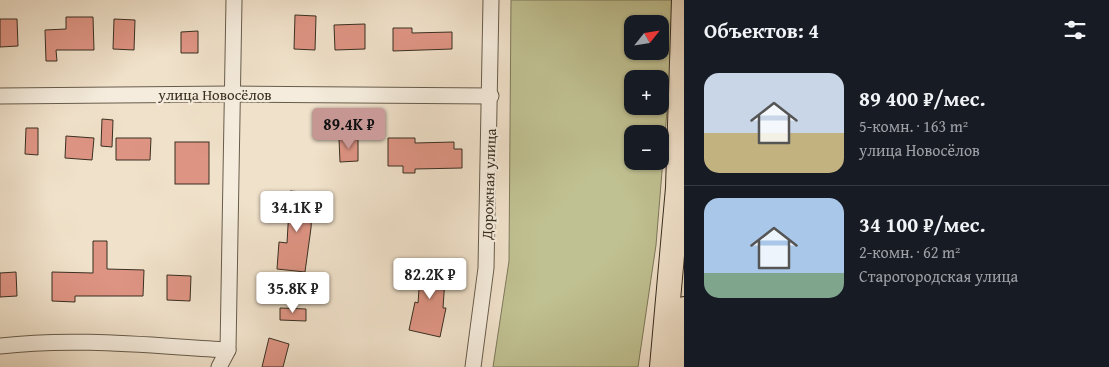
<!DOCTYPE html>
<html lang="ru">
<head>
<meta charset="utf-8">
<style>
	:root { --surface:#171b24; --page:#20242c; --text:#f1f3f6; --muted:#9ea1a6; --line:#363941; --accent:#c59692 }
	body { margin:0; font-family:"Gentium Book Plus",serif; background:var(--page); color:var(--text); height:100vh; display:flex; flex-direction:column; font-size:19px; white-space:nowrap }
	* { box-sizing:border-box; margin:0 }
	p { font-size:16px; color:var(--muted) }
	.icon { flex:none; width:28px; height:28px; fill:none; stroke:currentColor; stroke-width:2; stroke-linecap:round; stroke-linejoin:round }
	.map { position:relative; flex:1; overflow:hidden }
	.sheet { display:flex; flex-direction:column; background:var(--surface); width:425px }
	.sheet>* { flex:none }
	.needle { width:32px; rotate:60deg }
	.controls { position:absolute; left:624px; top:15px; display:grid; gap:10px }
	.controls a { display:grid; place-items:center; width:45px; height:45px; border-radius:10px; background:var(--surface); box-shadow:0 1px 4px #0004; font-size:25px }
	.price { position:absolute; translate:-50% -42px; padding:0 11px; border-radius:5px; background:#fff; color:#222; font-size:16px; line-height:32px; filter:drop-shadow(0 1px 2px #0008) }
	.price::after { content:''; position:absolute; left:50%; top:30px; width:15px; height:11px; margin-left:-8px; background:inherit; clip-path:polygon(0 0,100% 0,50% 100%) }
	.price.on { background:var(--accent); color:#111 }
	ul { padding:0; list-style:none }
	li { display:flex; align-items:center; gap:15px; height:125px; padding:0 20px }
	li+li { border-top:1px solid var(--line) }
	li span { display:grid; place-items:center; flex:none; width:140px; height:100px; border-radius:15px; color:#555 }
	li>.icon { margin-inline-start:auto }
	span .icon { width:60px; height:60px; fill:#fffc; stroke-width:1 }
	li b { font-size:21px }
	h2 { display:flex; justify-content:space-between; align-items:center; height:60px; padding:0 20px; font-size:21px }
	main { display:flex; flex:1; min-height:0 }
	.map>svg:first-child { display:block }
	.green { fill:#c0c192; stroke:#7c785a; fill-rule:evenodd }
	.building { fill:#de9483; stroke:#392f21 }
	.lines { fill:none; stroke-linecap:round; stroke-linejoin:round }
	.minor-casing { stroke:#675c4b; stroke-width:17 }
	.primary-casing { stroke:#392f21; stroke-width:26 }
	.minor { stroke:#f5ecdd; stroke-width:15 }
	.primary { stroke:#f0e1ca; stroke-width:24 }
	.labels { text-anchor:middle; stroke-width:4.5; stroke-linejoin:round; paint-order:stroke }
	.street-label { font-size:15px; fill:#392f21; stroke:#f5ecdd }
</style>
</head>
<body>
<main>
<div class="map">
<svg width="684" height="367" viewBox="0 0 684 367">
	<rect width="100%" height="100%" fill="#f0e1ca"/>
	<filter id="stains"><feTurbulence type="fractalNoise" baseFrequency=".004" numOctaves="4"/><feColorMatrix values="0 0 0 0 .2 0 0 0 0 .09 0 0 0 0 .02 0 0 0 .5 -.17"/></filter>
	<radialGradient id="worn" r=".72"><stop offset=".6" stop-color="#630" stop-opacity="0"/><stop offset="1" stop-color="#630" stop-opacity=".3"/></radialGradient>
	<path class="green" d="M511,0h163v25l-18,220 -18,122h-145l16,-106zM632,24h28v27h-28zM632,79h28v27h-28zM632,134h28v27h-28z"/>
	<g class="building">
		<polygon points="295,15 316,16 315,50 294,49"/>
		<polygon points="66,17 93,17 94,50 56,50 57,61 46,61 45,30 66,29"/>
		<polygon points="0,19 17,19 18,46 0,47"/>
		<polygon points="114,19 135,20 134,50 113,49"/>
		<polygon points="365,24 365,49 335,50 334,25"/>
		<polygon points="393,28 412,28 412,33 452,32 452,49 393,51"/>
		<polygon points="198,31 198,53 181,53 181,32"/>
		<polygon points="102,119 113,120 112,147 101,146"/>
		<polygon points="26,128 38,128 38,155 25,154"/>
		<polygon points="66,136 94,138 92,160 65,158"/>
		<polygon points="116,138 151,138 150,160 116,160"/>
		<polygon points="358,138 358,161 340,162 339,139"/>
		<polygon points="388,138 415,138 415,143 454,142 454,149 462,149 462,168 415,169 415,173 403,173 403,166 388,166"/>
		<rect x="175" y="142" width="34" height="42"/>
		<polygon points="290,191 313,193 311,228 305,272 277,269 279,242 287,243"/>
		<polygon points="93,241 107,241 107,269 144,270 143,296 75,296 75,302 52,301 52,272 93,273"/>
		<polygon points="421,262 446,264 443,308 446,308 440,337 409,330 415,302 418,303"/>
		<polygon points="16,272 17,296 0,297 0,273"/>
		<polygon points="167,275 191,276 190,301 167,300"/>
		<polygon points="280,308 306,309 306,321 280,320"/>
		<polygon points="269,338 289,344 283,367 262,367"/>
	</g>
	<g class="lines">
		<g class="minor-casing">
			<g id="minor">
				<polyline points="0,96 232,94 491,96"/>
				<path d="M0,346c75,-9 153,0 228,4"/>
				<polyline points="219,367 228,350 234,0"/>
				<polyline points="473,367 486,268 491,0"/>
			</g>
		</g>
		<g class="primary-casing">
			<g id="primary">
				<polyline points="662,367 678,188 684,0"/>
				<polyline points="679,367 684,309"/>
			</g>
		</g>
		<use href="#minor" class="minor"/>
		<use href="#primary" class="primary"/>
	</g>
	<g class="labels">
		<g class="street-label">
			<text x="215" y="100">улица Новосёлов</text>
			<text transform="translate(489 184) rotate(-88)" y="5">Дорожная улица</text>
		</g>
	</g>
	<rect width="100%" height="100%" filter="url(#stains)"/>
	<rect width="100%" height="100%" fill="url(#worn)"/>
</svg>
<div class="controls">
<a><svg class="needle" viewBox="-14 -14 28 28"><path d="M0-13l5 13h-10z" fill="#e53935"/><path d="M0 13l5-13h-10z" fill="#9ea1a6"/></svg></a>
<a>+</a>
<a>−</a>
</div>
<b class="price on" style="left:349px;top:150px">89.4K ₽</b>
<b class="price" style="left:297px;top:233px">34.1K ₽</b>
<b class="price" style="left:430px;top:300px">82.2K ₽</b>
<b class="price" style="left:293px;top:314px">35.8K ₽</b>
</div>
<section class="sheet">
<h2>Объектов: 4<svg class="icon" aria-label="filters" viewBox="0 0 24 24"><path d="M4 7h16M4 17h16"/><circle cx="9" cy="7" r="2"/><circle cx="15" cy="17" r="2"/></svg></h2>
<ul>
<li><span style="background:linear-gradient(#c9d6e8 60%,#c2b280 0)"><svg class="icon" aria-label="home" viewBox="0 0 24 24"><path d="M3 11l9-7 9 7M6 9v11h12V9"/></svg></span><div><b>89 400 ₽/мес.</b><p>5-комн. · 163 m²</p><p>улица Новосёлов</p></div></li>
<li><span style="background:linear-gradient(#a9c7e8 75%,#7fa58c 0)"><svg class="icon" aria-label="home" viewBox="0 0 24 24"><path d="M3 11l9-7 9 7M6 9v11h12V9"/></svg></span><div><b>34 100 ₽/мес.</b><p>2-комн. · 62 m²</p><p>Старогородская улица</p></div></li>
</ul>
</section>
</main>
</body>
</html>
